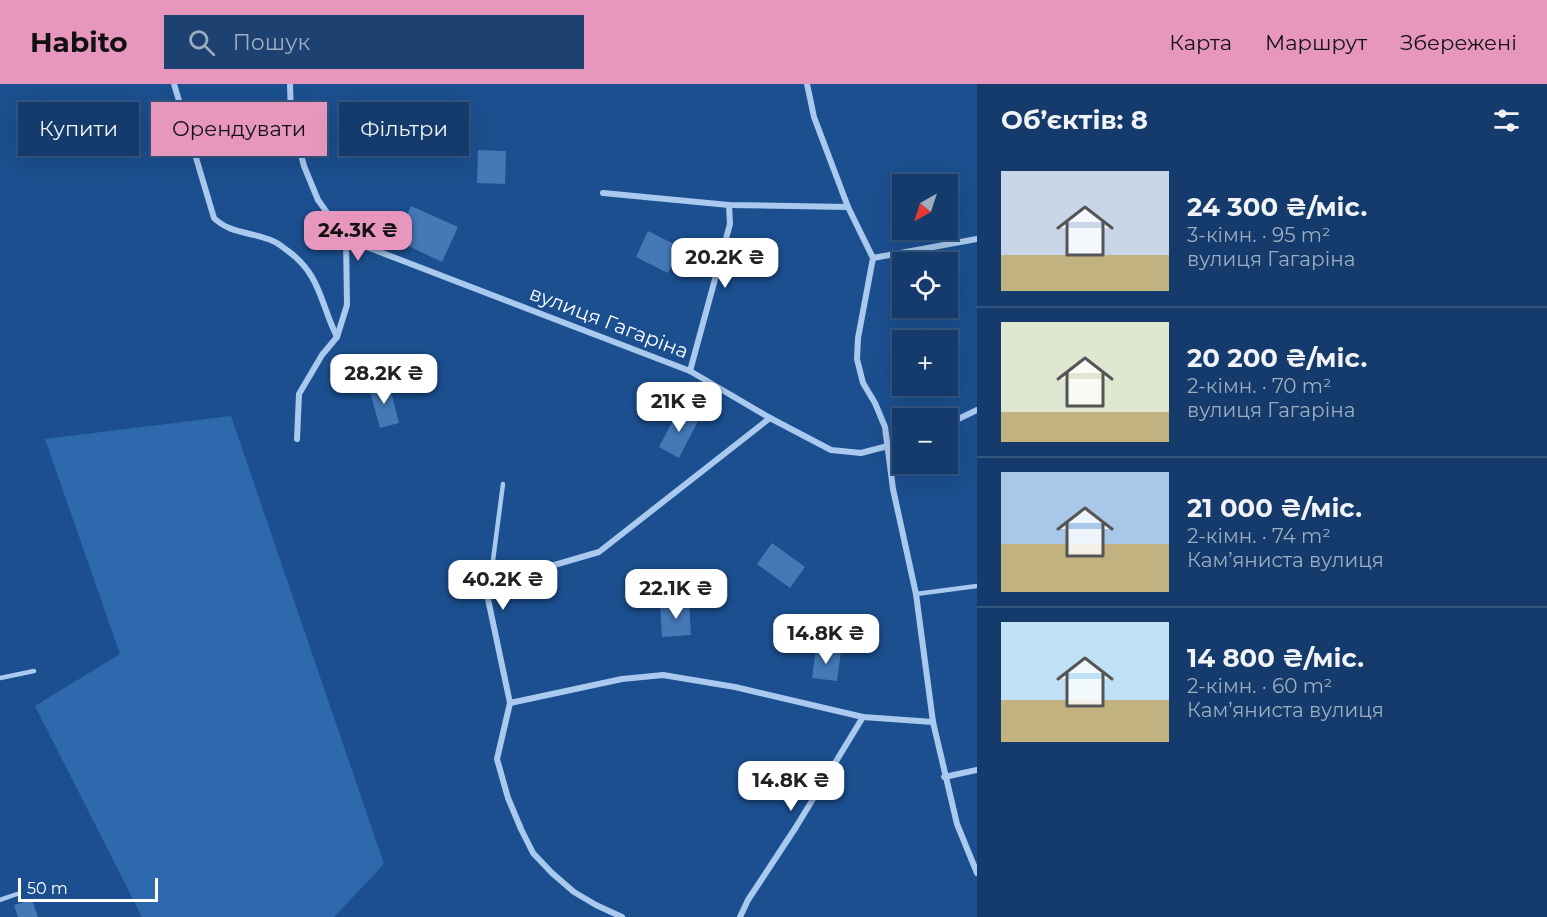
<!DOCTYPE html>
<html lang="uk">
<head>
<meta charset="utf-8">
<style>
	:root { --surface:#143b6b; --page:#1d4271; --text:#f1f3f6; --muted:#9dadc1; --line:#33557e; --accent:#e797bd }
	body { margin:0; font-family:Montserrat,sans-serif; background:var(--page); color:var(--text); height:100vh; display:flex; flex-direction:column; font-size:22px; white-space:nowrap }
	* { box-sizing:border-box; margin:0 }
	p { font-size:20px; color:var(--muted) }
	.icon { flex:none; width:33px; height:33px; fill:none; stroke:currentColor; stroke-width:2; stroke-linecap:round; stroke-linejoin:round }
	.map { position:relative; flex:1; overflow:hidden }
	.sheet { display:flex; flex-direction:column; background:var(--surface); width:570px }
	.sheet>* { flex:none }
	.banner { position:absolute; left:18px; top:18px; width:570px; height:54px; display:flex; gap:12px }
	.needle { width:39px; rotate:219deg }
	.buttons { position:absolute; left:892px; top:90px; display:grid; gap:12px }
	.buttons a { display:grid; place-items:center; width:66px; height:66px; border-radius:0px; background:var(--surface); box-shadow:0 6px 24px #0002,0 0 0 2px var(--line); font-size:30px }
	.scale { position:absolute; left:18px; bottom:15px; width:140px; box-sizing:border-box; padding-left:6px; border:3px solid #fff; border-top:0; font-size:16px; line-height:21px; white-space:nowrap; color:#fff; -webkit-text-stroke:4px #1b4f8f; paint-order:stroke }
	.price { position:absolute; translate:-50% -51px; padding:0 14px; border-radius:12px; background:#fff; color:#222; font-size:20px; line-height:39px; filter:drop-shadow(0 2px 3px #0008) }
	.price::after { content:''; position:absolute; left:50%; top:36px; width:18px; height:14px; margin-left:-9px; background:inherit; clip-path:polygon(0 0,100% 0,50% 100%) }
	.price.selected { background:var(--accent); color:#111 }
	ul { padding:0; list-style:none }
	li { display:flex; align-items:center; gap:18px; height:150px; padding:0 24px }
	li+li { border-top:2px solid var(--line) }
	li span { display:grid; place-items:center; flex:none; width:168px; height:120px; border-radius:0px; color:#555 }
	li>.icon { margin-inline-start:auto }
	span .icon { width:72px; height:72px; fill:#fffc; stroke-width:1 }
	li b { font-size:26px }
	h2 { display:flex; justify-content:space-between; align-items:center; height:72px; padding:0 24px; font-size:26px }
	.chip { padding:0 21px; border-radius:0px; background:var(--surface); box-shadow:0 6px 24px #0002,0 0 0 2px var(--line); font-size:21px; line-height:54px }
	.chip.selected { background:var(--accent); color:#111 }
	header { display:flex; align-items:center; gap:36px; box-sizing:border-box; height:84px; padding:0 30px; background:var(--accent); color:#111 }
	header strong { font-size:28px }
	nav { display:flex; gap:33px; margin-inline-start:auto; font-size:21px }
	.search { width:420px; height:54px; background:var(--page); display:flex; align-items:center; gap:15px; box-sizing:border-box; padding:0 21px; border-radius:0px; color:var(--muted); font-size:22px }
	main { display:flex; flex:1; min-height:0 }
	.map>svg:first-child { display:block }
	.green { fill:#2e69ad }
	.building { fill:#4478b7 }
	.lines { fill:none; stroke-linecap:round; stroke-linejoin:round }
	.lane { stroke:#a9c9ee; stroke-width:4.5 }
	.street { stroke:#a9c9ee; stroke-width:6 }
	.labels { text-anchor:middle; stroke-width:4.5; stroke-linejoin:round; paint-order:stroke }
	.street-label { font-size:20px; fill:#fff; stroke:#1b4f8f }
</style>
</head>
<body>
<header>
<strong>Habito</strong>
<div class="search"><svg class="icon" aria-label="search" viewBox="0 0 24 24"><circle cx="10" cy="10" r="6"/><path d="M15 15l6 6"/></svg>Пошук</div>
<nav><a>Карта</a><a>Маршрут</a><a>Збережені</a></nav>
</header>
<main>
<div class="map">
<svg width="977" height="833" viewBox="0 0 977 833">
	<rect width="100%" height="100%" fill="#1b4f8f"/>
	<polygon class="green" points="231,332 384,780 334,833 142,833 35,622 120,570 45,355"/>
	<g class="building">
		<polygon points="478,66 506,67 505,100 477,99"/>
		<polygon points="411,122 458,143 442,178 396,156"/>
		<polygon points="648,147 680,163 668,189 636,173"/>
		<polygon points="389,299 399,339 380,344 369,304"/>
		<polygon points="679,325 699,335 679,374 659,363"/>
		<polygon points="772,459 805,483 790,504 757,480"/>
		<polygon points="689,518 691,551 662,553 660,521"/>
		<polygon points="816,564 841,567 837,597 812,594"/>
		<polygon points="32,816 38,833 18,833 14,821"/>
	</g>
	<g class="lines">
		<g class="lane">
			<polyline points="490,499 503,400"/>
			<polyline points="916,510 977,502"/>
			<polyline points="0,594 34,587"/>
			<polyline points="0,816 17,810"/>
		</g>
		<g class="street">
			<path d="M174,0l40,134c16,16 39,14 59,23 5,2 11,7 15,10 33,24 32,52 49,86"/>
			<polyline points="290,0 291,34 304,82 318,116 346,155 347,221 337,253 322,271 299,310 297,355"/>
			<polyline points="807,0 814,33 848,123"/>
			<polyline points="603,109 729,121 848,123 873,174 858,254 857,275 863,299 875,319 885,343 893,405 916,510 933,638 957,740 977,789"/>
			<polyline points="346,155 690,287 770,334 831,366 861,369 903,358"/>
			<polyline points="873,174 977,155"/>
			<polyline points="690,287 730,140 729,121"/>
			<polyline points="948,340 977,326"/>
			<polyline points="510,619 622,595 663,591 735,603 863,633 933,638"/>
			<polyline points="944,693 977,686"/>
			<polyline points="622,833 596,821 574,808 552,789 533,769 521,745 508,714 497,675 510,619 485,501 599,468 770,334"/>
			<polyline points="740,833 748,816 796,743 863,633"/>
		</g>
	</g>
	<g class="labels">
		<g class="street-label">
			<text transform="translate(609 238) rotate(21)" y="7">вулиця Гагаріна</text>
		</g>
	</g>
</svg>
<div class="buttons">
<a><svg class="needle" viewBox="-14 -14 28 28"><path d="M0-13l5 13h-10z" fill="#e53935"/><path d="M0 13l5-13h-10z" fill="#9dadc1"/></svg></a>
<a><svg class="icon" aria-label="locate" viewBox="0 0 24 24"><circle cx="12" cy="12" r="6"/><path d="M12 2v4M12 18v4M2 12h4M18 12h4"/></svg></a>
<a>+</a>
<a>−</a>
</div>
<div class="scale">50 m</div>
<b class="price selected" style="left:358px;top:178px">24.3K ₴</b>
<b class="price" style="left:725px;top:205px">20.2K ₴</b>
<b class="price" style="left:384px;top:321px">28.2K ₴</b>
<b class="price" style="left:679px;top:349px">21K ₴</b>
<b class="price" style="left:503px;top:527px">40.2K ₴</b>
<b class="price" style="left:676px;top:536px">22.1K ₴</b>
<b class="price" style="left:826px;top:581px">14.8K ₴</b>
<b class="price" style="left:791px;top:728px">14.8K ₴</b>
<div class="banner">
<a class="chip">Купити</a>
<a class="chip selected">Орендувати</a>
<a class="chip">Фільтри</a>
</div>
</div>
<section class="sheet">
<h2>Об’єктів: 8<svg class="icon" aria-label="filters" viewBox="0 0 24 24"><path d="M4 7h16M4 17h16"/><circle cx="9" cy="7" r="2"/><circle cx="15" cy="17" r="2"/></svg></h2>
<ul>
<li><span style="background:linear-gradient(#c9d6e8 70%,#c2b280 0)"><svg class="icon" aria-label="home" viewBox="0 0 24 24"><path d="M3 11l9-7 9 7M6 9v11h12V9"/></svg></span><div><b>24 300 ₴/міс.</b><p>3-кімн. · 95 m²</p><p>вулиця Гагаріна</p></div></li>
<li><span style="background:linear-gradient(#dfe7d0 75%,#c2b280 0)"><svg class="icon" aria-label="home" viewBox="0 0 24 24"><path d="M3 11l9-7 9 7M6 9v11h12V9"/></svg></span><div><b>20 200 ₴/міс.</b><p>2-кімн. · 70 m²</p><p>вулиця Гагаріна</p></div></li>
<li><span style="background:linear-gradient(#a9c7e8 60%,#c2b280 0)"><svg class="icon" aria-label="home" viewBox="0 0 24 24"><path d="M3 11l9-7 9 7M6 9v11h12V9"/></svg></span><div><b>21 000 ₴/міс.</b><p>2-кімн. · 74 m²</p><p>Камʼяниста вулиця</p></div></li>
<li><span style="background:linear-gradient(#bfe0f5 65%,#c2b280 0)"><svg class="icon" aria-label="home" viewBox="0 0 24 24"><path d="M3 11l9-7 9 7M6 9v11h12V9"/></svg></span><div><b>14 800 ₴/міс.</b><p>2-кімн. · 60 m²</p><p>Камʼяниста вулиця</p></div></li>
</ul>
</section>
</main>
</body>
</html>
